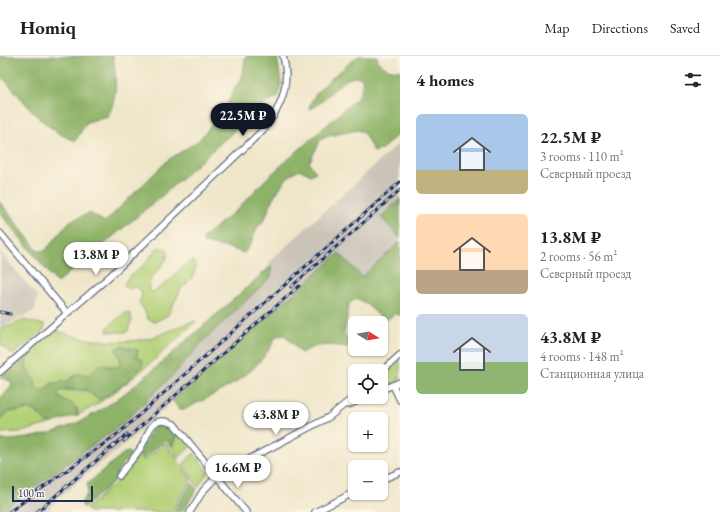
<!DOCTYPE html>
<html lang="en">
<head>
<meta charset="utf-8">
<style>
	:root { --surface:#fff; --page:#f2f2f2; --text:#222; --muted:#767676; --line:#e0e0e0; --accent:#111827 }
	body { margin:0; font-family:"EB Garamond",serif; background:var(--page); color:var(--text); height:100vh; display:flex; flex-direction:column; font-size:15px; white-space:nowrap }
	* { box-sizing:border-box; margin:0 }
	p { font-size:13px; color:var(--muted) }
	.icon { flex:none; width:22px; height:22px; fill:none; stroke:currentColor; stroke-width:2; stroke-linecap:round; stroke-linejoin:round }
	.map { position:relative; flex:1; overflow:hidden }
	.details { display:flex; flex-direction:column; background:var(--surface); width:320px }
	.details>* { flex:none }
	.needle { width:26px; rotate:101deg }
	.fabs { position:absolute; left:348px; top:260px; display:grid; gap:8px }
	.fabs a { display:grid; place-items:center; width:40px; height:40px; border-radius:6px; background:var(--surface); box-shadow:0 1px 3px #0004; font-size:20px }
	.scale { position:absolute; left:12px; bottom:10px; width:81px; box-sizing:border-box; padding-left:4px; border:2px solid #1b2f5e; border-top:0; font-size:11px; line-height:14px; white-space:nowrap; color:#1b2f5e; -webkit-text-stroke:3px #fcf5e5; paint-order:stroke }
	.price { position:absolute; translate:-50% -34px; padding:0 9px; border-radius:14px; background:#fff; color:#222; font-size:13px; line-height:26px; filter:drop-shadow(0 1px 2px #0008) }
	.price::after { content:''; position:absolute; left:50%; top:24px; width:12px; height:9px; margin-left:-6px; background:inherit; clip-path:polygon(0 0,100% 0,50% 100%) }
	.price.active { background:var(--accent); color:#fff }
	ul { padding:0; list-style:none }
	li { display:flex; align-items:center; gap:12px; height:100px; padding:0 16px }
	li span { display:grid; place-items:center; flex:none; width:112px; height:80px; border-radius:6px; color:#555 }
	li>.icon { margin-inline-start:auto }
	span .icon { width:48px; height:48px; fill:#fffc; stroke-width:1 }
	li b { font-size:17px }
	h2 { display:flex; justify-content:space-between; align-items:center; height:48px; padding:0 16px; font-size:17px }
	header { display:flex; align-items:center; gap:24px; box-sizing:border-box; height:56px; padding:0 20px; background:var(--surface); border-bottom:1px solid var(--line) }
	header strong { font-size:19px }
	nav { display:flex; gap:22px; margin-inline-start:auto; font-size:14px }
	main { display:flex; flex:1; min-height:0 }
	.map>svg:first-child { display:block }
	.industrial { fill:#c9c3b8 }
	.green { fill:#b3d076; stroke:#67806a }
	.forest { fill:#8eb267; stroke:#547062 }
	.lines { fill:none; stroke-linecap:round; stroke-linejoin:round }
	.minor-casing { stroke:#656f83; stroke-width:8 }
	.minor { stroke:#fff; stroke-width:5.5 }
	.rail-casing { stroke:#1b2f5e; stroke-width:3 }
	.rail { stroke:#fcf5e5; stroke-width:1.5; stroke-dasharray:4.5; stroke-linecap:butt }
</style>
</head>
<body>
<header>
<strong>Homiq</strong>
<nav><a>Map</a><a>Directions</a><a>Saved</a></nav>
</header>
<main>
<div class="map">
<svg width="400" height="456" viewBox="0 0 400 456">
	<rect width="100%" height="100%" fill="#fcf5e5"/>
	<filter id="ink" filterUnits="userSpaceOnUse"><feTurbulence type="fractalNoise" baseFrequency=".025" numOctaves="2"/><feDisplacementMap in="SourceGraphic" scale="8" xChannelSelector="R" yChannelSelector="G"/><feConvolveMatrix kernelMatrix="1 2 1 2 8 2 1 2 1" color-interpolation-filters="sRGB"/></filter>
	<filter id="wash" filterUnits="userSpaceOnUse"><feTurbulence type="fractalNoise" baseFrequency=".012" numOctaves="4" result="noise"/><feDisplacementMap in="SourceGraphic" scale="16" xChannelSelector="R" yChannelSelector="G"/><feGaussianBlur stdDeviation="0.9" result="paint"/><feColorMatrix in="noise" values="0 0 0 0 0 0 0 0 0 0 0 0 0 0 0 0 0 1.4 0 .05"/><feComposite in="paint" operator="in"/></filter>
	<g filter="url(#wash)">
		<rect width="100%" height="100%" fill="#efe6c9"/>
		<g class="industrial">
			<polygon points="400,86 400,143 381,161 400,182 400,186 361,221 339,197 118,394 86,418 45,456 0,456 123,366 173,319 271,210 269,206"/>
			<polygon points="0,196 38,241 34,255 0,272"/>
		</g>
		<g class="green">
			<path d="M157,192h6l5,2c0,18 -22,24 -19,41l5,1 16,-12 18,-18 6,-1 2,5 -3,11 -12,12 -13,26 -13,7 -7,-3 -5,-11 -4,-4 3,-10 -2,-5 -6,-2 -5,2 -5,-3 2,-6 20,-17z"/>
			<polygon points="124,257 130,258 132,264 127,276 107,276 108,271"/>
			<polygon points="24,264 45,269 44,274 14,298 9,296 0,287 0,274"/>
			<path d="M196,265c-37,34 -72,70 -118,94l-1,-7 -18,-10 -1,-6c8,-4 11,-1 19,-1 10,0 10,-3 17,6l48,-30 -26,-18 5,12 -2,6 -20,-2 -9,10 -13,-1 -10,7 -14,2 -11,8 -6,-3 -1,-7 -8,-11 -2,-16 30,-25c24,13 72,16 98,8 15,-4 28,-13 43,-16z"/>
			<polygon points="400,304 400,324 381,333 381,321"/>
			<path d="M30,353c9,4 13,12 22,14l-31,9 -21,1v-13l9,-8z"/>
			<polygon points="178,377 190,391 178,402 172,391"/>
			<polygon points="166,387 191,424 172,456 89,456 86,453 119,424 139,398 143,405"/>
			<polygon points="194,397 208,416 198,431 183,409"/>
		</g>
		<g class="forest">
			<path d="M0,0h113c3,22 5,40 -5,60l-21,6 -12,19c-30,-11 -48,-36 -69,-60l-6,-4z"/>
			<polygon points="246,0 277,0 281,27 278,41 265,47 163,139 57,227 0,157 0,146 38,195 45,195 70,165 90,157 105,166 168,104 198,85 225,53 235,31 242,23"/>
			<path d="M358,0h19c0,10 14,16 23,14v62l-19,18 -7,2 -11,-20 -5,-2 -34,7 -4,4 -11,22 7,9 -5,3 -10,-5 -5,1 -10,8 -13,19 -8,21 -8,9 -6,16 -7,9 -15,-5 -26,-5v-6l34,-27 29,-31 89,-79c6,-7 8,-13 7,-22 -20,-7 -36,26 -53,31 1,-17 36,-41 49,-53z"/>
			<polygon points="400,143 400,182 381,161"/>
			<path d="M400,186v74l-4,-3 -11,8 -20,-18 -9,-5 -7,6 -5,30 5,7 -2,6c-19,-2 -28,-4 -46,6l-16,-18 -9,1c-17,40 -55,55 -91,73h-6l-6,-8 166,-148 23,24z"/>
			<path d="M271,210v11l-66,62 -32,36 -50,48 -123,89v-72c80,0 131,-50 186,-99 29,-25 57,-50 85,-75z"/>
			<path d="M122,290l16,4 -1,7 6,3 -1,7 -16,15 -26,18 -16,-11c-10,2 -17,-2 -26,3l1,6c10,4 17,5 19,17l-26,8 -6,-1 -9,-10 -7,-3 -21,3 -9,8v-22l10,-10 2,-6 -12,-5 25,-23 2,16 8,11 1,7 6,3 10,-8 15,-2 10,-7 13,1 9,-10 20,2 2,-6 -5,-12z"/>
			<polygon points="158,368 173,371 178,376 171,390 166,384 143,403 140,396 153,372"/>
			<polygon points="129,396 130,400 118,414 115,424 85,451 82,450 82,445 88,437 87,428 124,397"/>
			<polygon points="192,427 197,433 182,456 174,456"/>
		</g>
	</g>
	<g filter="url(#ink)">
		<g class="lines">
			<g class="minor-casing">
				<g id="minor">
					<polyline points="0,177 67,257"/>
					<path d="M0,316l110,-96 154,-147c17,-21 27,-46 19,-73"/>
					<polyline points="381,316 400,299"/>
					<polyline points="393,329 400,344"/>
					<polyline points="381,334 400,326"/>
					<polyline points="348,349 366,341"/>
					<path d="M119,420c7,-10 15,-18 21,-27 10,-15 9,-36 34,-25l72,88"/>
					<polyline points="381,424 400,416"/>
					<polyline points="190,456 203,435 217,420 329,361 355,340"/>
					<polyline points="315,456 355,436"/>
				</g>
			</g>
			<use href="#minor" class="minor"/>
			<g class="rail-casing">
				<g id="rail">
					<polyline points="291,231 400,134"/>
					<polyline points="0,256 10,258"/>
					<polyline points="124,385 299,230"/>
					<polyline points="9,456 119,377 400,126"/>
					<polyline points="37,456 127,378"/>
				</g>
			</g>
			<use href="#rail" class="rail"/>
		</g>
	</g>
</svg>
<div class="fabs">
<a><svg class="needle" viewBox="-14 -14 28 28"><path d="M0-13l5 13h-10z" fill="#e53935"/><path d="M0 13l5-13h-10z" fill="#767676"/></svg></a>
<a><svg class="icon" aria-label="locate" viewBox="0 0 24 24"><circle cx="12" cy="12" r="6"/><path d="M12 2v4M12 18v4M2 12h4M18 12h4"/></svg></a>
<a>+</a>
<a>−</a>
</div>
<div class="scale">100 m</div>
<b class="price active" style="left:243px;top:81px">22.5M ₽</b>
<b class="price" style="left:96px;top:220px">13.8M ₽</b>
<b class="price" style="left:276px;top:380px">43.8M ₽</b>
<b class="price" style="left:238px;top:433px">16.6M ₽</b>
</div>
<section class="details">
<h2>4 homes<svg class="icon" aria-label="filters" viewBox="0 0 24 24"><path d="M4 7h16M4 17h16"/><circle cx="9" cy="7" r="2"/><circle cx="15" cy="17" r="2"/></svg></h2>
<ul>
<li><span style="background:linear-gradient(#a9c7e8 70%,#c2b280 0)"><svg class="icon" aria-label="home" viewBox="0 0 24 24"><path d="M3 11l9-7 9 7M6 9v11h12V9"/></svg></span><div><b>22.5M ₽</b><p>3 rooms · 110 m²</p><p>Северный проезд</p></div></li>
<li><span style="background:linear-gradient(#ffd9b3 70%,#b9a48a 0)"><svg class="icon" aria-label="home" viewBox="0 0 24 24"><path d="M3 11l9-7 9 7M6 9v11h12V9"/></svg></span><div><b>13.8M ₽</b><p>2 rooms · 56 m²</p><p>Северный проезд</p></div></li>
<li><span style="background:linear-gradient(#c9d6e8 60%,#8fb573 0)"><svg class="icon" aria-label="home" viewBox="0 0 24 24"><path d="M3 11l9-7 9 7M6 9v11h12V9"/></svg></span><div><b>43.8M ₽</b><p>4 rooms · 148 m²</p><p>Станционная улица</p></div></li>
</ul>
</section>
</main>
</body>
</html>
